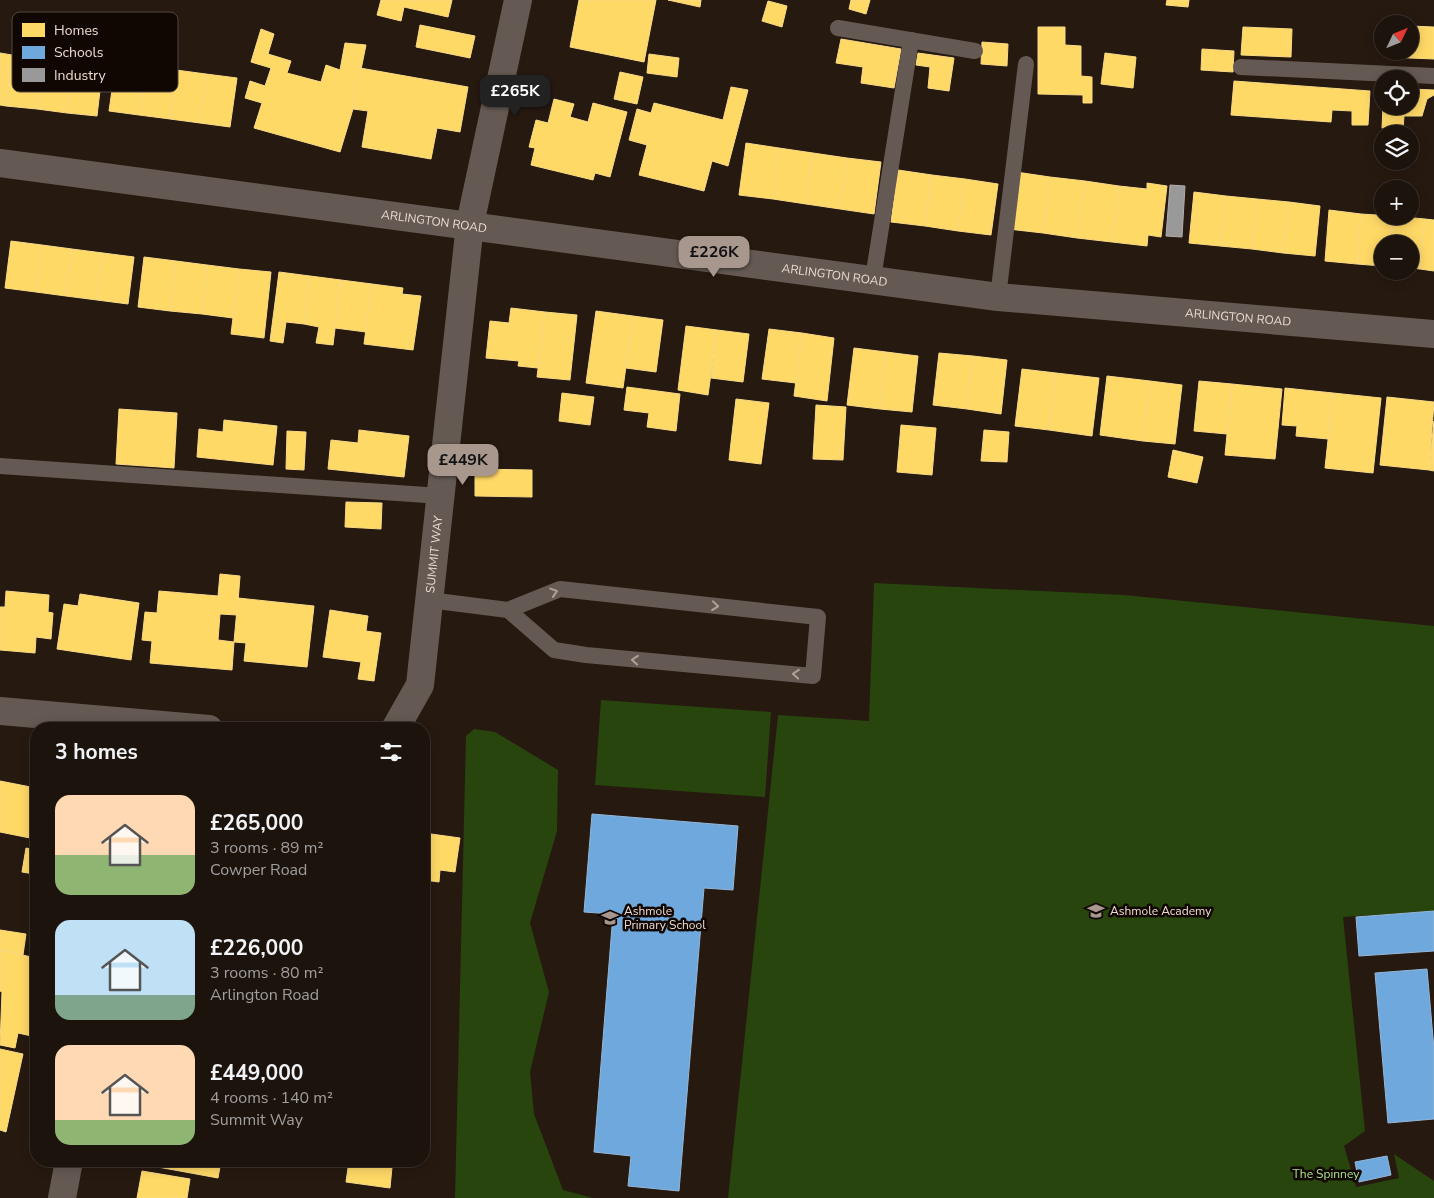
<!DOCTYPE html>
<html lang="en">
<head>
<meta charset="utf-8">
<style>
	:root { --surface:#1c130c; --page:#29201a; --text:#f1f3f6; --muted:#a09e9d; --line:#3a322d; --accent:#a7978d }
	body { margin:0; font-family:"Nunito Sans",sans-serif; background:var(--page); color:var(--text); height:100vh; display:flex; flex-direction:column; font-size:19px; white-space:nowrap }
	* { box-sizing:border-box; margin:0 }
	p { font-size:16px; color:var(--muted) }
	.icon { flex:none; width:28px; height:28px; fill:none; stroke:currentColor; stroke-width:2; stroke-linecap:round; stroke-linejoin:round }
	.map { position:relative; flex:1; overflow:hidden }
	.sheet { position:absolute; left:30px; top:722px; width:400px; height:445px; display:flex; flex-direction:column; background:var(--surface); border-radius:20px; box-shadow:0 2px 12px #0003,0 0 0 1px var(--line) }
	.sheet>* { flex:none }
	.needle { width:32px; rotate:47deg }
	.controls { position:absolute; left:1374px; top:15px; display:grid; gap:10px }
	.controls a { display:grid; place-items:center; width:45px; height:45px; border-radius:50%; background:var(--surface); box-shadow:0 2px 12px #0003,0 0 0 1px var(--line); font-size:25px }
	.price { position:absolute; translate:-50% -42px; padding:0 11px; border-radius:10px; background:var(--accent); color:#111; font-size:16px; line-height:32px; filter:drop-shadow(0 1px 2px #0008) }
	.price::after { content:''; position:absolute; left:50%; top:30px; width:15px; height:11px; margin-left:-8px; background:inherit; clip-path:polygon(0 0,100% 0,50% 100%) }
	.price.active { background:#222; color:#fff }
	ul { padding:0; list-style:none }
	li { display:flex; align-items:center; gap:15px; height:125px; padding:0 25px }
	li span { display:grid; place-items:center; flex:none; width:140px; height:100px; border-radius:15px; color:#555 }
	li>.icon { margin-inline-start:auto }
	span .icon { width:60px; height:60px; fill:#fffc; stroke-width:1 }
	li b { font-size:21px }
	h2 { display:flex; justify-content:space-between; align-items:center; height:60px; padding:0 25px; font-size:21px }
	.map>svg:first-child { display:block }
	.green { fill:#28450d }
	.homes { fill:#ffd966; stroke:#f9da86 }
	.schools { fill:#6fa8dc; stroke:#94b7d9 }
	.industry { fill:#999; stroke:#b2adaa }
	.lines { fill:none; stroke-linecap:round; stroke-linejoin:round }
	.lane { stroke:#655a53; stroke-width:16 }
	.street { stroke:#655a53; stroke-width:28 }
	.oneway { stroke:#afa198 }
	.labels { text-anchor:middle; stroke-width:5; stroke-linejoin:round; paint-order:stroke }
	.street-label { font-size:12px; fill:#ecdbd1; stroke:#100602 }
	.poi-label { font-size:12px; fill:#ecdbd1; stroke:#100602; text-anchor:start }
	.park-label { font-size:12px; fill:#a9e18a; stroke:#100602 }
	.key { fill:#100602; stroke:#524640; stroke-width:1 }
	.key-label { font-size:14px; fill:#ecdbd1 }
</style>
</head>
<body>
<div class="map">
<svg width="1434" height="1198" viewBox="0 0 1434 1198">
	<rect width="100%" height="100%" fill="#261910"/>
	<g class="green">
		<polygon points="874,583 1124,595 1434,626 1434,911 1343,917 1365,1131 1344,1146 1356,1187 1399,1178 1394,1154 1434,1181 1434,1198 728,1198 778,715 869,721"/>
		<polygon points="601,700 771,712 765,797 595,785"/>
		<polygon points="474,729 495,732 558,770 557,831 530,923 549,992 530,1072 534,1114 563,1190 593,1198 455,1198 466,736"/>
	</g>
	<g class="homes">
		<polygon points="381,0 452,0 448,17 404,7 401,21 377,15"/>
		<polygon points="579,0 656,0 644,62 570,47"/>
		<polygon points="668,0 701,0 700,7"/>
		<polygon points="851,0 870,0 866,14 849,9"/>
		<polygon points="1167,0 1189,0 1188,7 1166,5"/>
		<polygon points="768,1 787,6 782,27 762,21"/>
		<polygon points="420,25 475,36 470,58 416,47"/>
		<polygon points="1410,26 1434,27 1434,59 1385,57 1386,51 1410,51"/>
		<polygon points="1038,27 1065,27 1065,45 1081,46 1081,76 1092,77 1092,103 1083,103 1083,95 1038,94"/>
		<polygon points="1243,27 1292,29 1291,57 1241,55"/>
		<polygon points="261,29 274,34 268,54 291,61 287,73 321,82 326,65 340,70 345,43 366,45 353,109 340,152 254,128 262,103 245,98 250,81 265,86 271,68 251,62"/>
		<polygon points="841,39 901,49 894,88 861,83 863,67 836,63"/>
		<polygon points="982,42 1008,44 1007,66 981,64"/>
		<polygon points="1202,49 1234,51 1233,72 1201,70"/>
		<polygon points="0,53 12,55 6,106 0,105"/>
		<polygon points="918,53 954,58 949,91 928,88 930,67 916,65"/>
		<polygon points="1105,53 1136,57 1133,88 1101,84"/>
		<polygon points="649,54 679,58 677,77 647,73"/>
		<polygon points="12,55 43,58 37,109 6,106"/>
		<polygon points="43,58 73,62 67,113 37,109"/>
		<polygon points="73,62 103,65 97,116 67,113"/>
		<polygon points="116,62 146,67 139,115 109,111"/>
		<polygon points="146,67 176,70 170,119 139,115"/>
		<polygon points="360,68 468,87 460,132 437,128 431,159 362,147 368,111 353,109"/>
		<polygon points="176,70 206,74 200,123 170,119"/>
		<polygon points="620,72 643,77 637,104 614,99"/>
		<polygon points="206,74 237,78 230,127 200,123"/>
		<polygon points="1234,81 1370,91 1368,125 1352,125 1352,111 1332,110 1331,122 1231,115"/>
		<polygon points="731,87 748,90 728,166 712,161 704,191 639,175 647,145 629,140 637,109 651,113 654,103 723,120"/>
		<polygon points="1410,89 1434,90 1434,95 1427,99 1422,116 1404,116 1403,129 1382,128 1383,106 1410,106"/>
		<polygon points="554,99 574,104 570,117 588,122 593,103 627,112 610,177 595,173 593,180 531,165 535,148 529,147 536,120 548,123"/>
		<polygon points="746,143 779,148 773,199 739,195"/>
		<polygon points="779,148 813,153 806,204 773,199"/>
		<polygon points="813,153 847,158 840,209 806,204"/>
		<polygon points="847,158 881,162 874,214 840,209"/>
		<polygon points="898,170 932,175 925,226 891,222"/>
		<polygon points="1016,172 1050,177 1043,233 1008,229"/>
		<polygon points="932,175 965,179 958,231 925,226"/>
		<polygon points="1050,177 1085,181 1077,238 1043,233"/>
		<polygon points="965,179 998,184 991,235 958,231"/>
		<polygon points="1085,181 1119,186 1112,242 1077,238"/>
		<polygon points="1147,183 1167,186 1161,237 1148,235 1147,246 1112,242 1119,186 1147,189"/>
		<polygon points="1194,192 1226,196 1220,246 1189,243"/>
		<polygon points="1226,196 1257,199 1252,249 1220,246"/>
		<polygon points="1257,199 1289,202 1283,253 1252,249"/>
		<polygon points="1289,202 1320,206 1315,256 1283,253"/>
		<polygon points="1329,210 1361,214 1357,264 1325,261"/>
		<polygon points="1361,214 1393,216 1391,244 1382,244 1382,266 1357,264"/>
		<polygon points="1393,216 1425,219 1420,269 1410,268 1410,244 1391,244"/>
		<polygon points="1425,219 1434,220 1434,271 1420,269"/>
		<polygon points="11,241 42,245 36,292 5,288"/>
		<polygon points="42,245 72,249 66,296 36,292"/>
		<polygon points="72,249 103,253 97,300 66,296"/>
		<polygon points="103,253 134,257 128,304 97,300"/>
		<polygon points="144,257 176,261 170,311 138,307"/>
		<polygon points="176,261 207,265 202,314 170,311"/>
		<polygon points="207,265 239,269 233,318 202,314"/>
		<polygon points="239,269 271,272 264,338 231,334"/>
		<polygon points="279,272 310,276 304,324 286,322 283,343 270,341"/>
		<polygon points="310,276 341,280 333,345 316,343 319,327 304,324"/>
		<polygon points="341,280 372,284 366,332 335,328"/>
		<polygon points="372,284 403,288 402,294 421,296 413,350 364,344"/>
		<polygon points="511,308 545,312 538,368 518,366 519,361 486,358 490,321 509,323"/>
		<polygon points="596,311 633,316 623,388 586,383"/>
		<polygon points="545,312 577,315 570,380 537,377"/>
		<polygon points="633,316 663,320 656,372 626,368"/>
		<polygon points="686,326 717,330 708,395 678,390"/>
		<polygon points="769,329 802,333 796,383 762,379"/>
		<polygon points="717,330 749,334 743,382 711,378"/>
		<polygon points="802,333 834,338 827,401 794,396"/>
		<polygon points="854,348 886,352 880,409 847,405"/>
		<polygon points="886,352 918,356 912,412 880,409"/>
		<polygon points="939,353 973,356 967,409 933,405"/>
		<polygon points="973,356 1007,360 1001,414 967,409"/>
		<polygon points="1022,369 1056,373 1049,430 1015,426"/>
		<polygon points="1056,373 1099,378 1092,436 1049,430"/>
		<polygon points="1107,376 1150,381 1143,441 1100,435"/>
		<polygon points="1150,381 1182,385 1175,444 1143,441"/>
		<polygon points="1199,381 1232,384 1227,434 1194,431"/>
		<polygon points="1232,384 1282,389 1275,459 1225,455"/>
		<polygon points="627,387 680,394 676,431 647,427 649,413 624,410"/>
		<polygon points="1285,388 1333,393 1328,439 1296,436 1297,426 1282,425"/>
		<polygon points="562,393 594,397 590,425 559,421"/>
		<polygon points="1333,393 1381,398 1373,473 1325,468"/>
		<polygon points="1387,397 1434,402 1429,470 1380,465"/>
		<polygon points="736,399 769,403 761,464 729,460"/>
		<polygon points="816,405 846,407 843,460 813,459"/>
		<polygon points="119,409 177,413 174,468 116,464"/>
		<polygon points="224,420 277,426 273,465 197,457 199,429 223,432"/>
		<polygon points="1434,421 1434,471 1429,470"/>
		<polygon points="901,425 936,428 932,475 897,472"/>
		<polygon points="359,430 409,436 404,477 328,469 331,440 358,443"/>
		<polygon points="984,430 1009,432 1007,462 981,461"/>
		<polygon points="287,431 306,432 304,470 286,469"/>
		<polygon points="1173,450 1203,457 1197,483 1168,477"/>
		<polygon points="475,469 532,470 532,497 475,496"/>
		<polygon points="346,502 382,503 381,529 345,527"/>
		<polygon points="220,574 240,576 237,615 220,614 218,640 234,642 232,670 150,663 152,641 142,640 145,612 157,613 159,591 218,596"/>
		<polygon points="6,591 49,595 48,612 53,613 51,639 36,637 35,653 0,650 0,607 5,607"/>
		<polygon points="80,594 139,603 131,660 57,649 64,604 78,606"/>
		<polygon points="238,598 314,606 307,667 244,661 246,643 234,642"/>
		<polygon points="330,610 368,616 366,631 381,633 374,681 358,679 361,662 323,657"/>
		<polygon points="0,781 36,788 33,811 36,811 36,827 32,826 30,838 0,832"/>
		<polygon points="424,833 460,838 455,872 440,870 439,882 424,880"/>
		<polygon points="26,848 36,850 34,874 22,872"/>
		<polygon points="0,930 26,934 23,955 0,950"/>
		<polygon points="0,950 36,958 36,1037 18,1033 15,1048 0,1045 2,992 0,991"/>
		<polygon points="0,1049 23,1054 6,1132 0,1130"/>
		<polygon points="136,1161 221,1161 218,1178 136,1163"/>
		<polygon points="349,1161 392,1167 390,1188 346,1182"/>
		<polygon points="142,1171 190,1179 187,1198 137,1198"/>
	</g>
	<g class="schools">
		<polygon points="592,814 738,826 733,890 704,888 679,1191 628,1186 631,1156 594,1152 613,914 584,912"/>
		<polygon points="1434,911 1434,951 1359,956 1356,917"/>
		<polygon points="1427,969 1434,1049 1434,1119 1388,1123 1375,973"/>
		<polygon points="1387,1156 1391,1175 1359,1182 1355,1162"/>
	</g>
	<polygon class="industry" points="1170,185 1185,186 1182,237 1166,236"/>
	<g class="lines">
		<g class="lane">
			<polyline points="838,28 975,51"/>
			<polyline points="1241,67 1434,76"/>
			<polyline points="873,278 911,40"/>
			<polyline points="998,297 1026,64"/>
			<polyline points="0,466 441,496"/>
			<polyline points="429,600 508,610 560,589 818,617 813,676 586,655 554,650 508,610"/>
		</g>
		<g class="street">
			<path id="s1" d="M0,163l998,134 436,37"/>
			<polyline points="0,711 209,729"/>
			<path id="s2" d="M395,729l25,-44 50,-461 48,-224"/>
			<polyline points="62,1198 69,1161"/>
		</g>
	</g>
	<defs><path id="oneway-chevron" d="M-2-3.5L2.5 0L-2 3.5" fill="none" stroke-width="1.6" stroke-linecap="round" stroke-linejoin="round" transform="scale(1.25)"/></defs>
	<g class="oneway">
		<use href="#oneway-chevron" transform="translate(554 592) rotate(-18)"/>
		<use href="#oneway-chevron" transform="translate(715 606) rotate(6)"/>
		<use href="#oneway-chevron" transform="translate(635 660) rotate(-175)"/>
		<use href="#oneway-chevron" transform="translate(796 674) rotate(-175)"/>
	</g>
	<defs>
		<g id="school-bare" transform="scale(1.35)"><path d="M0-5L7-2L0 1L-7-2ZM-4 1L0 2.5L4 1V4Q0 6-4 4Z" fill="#a7978d" stroke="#100602" stroke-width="2.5" paint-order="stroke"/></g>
	</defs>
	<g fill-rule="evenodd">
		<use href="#school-bare" x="1096" y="911"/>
		<use href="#school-bare" x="610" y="918"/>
	</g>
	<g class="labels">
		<g class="street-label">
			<text dy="4" stroke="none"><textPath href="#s1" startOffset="438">ARLINGTON ROAD</textPath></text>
			<text dy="4" stroke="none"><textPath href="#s1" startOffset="842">ARLINGTON ROAD</textPath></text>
			<text dy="4" stroke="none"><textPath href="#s1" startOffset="1248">ARLINGTON ROAD</textPath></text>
			<text dy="4" stroke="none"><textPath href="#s2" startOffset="182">SUMMIT WAY</textPath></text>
		</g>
		<g class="poi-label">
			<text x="624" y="915">Ashmole<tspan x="624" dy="14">Primary School</tspan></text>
			<text x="1110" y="915">Ashmole Academy</text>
		</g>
		<g class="park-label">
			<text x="1326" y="1178">The Spinney</text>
		</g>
	</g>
	<rect x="12" y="12" width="166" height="80" rx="8" class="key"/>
	<rect x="22" y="23" width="23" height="14" fill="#ffd966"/>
	<rect x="22" y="46" width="23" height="13" fill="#6fa8dc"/>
	<rect x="22" y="68" width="23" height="14" fill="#999"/>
	<g class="key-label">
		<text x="54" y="35">Homes</text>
		<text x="54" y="57">Schools</text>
		<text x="54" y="80">Industry</text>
	</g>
</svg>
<div class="controls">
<a><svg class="needle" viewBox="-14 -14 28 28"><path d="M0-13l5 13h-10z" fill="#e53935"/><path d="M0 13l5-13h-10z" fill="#a09e9d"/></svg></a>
<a><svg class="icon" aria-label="locate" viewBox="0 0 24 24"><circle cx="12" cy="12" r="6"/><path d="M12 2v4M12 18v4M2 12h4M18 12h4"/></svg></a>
<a><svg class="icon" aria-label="layers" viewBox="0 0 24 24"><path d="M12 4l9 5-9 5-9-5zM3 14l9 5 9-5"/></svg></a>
<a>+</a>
<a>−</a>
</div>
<b class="price active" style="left:515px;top:117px">£265K</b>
<b class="price" style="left:714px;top:278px">£226K</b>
<b class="price" style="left:463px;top:486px">£449K</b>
<section class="sheet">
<h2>3 homes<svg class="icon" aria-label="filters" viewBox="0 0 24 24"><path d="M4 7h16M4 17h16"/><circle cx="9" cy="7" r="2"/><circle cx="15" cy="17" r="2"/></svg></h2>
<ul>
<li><span style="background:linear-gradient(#ffd9b3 60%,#8fb573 0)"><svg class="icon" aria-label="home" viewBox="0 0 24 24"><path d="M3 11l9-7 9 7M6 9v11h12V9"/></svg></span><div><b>£265,000</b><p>3 rooms · 89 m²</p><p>Cowper Road</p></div></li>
<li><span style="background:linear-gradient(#bfe0f5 75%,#7fa58c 0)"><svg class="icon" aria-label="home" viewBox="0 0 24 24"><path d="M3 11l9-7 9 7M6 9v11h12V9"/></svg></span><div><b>£226,000</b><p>3 rooms · 80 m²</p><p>Arlington Road</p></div></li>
<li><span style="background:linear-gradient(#ffd9b3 75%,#8fb573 0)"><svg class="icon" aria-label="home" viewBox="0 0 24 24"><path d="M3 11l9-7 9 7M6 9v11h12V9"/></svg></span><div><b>£449,000</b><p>4 rooms · 140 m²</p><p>Summit Way</p></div></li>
</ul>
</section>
</div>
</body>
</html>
